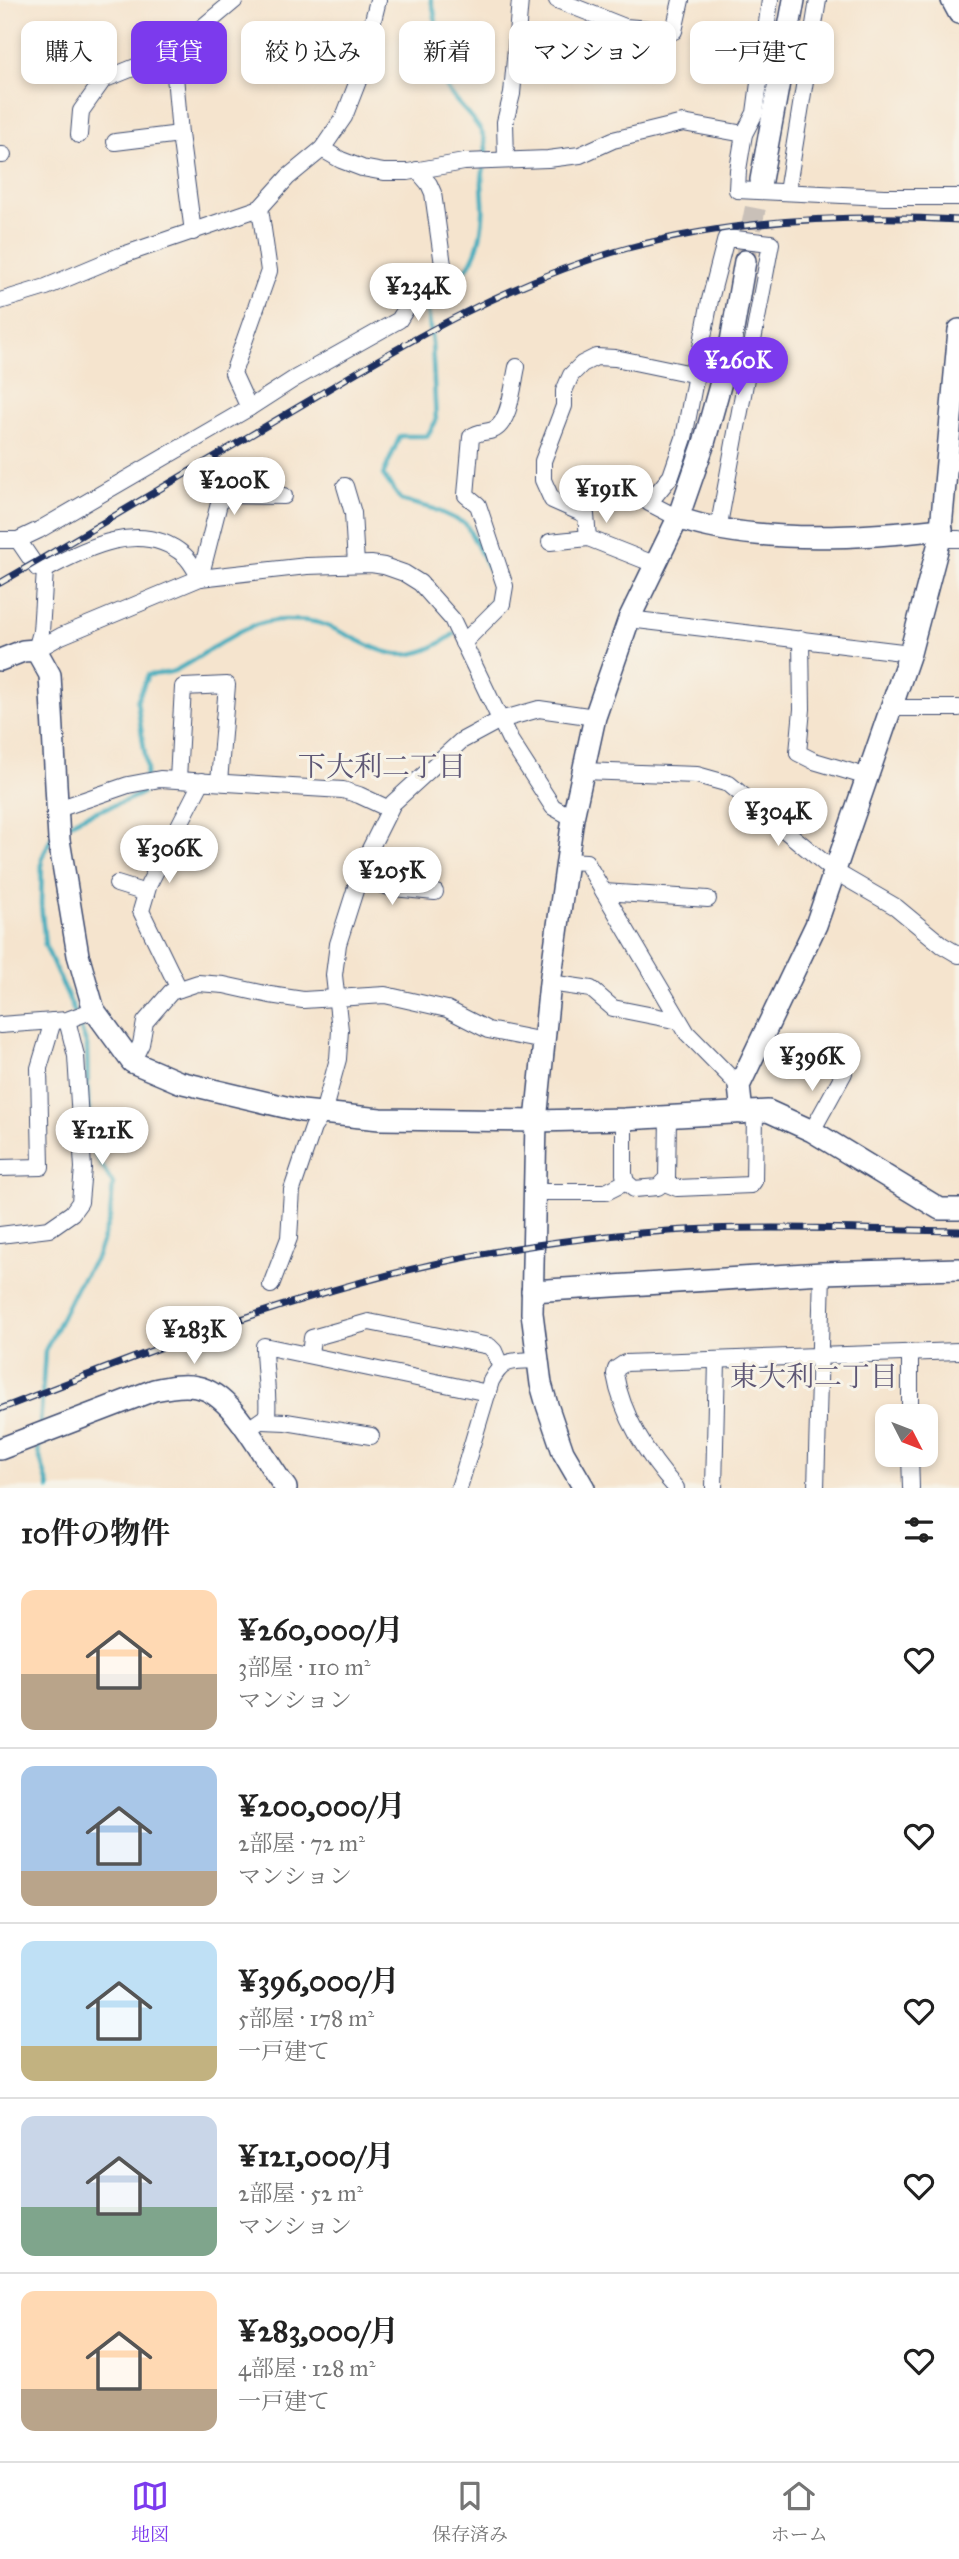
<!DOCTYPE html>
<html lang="ja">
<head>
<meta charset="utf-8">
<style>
	:root { --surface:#fff; --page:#f2f2f2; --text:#222; --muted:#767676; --line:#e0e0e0; --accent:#7c3aed }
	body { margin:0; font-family:"IM FELL Great Primer","Noto Serif JP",serif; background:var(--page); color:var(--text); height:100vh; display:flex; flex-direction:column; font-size:26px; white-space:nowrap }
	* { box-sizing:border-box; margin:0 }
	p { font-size:23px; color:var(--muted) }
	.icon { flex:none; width:38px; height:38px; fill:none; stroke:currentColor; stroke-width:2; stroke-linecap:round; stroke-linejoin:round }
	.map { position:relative; height:1488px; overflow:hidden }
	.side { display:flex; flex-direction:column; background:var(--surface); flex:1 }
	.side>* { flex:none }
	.hud { position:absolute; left:21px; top:21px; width:917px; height:63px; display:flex; gap:14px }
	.needle { width:46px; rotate:132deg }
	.controls { position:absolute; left:875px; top:1404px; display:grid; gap:14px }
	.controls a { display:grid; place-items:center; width:63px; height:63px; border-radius:14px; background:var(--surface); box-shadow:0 4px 10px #0003; font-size:35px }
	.price { position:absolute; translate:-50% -60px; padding:0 16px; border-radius:24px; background:#fff; color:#222; font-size:23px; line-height:46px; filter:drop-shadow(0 2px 4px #0008) }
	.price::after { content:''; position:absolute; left:50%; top:42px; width:21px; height:16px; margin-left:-10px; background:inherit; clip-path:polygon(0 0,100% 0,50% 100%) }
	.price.selected { background:var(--accent); color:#fff }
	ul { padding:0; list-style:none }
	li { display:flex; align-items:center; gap:21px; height:175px; padding:0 21px }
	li+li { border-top:2px solid var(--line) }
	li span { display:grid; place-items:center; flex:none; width:196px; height:140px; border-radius:14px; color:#555 }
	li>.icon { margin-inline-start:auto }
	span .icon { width:84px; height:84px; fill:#fffc; stroke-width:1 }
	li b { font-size:30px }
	h2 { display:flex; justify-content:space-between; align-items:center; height:84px; padding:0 21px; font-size:30px }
	.tag { padding:0 24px; border-radius:14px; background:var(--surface); box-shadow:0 4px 10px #0003; font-size:24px; line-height:63px }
	.tag.selected { background:var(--accent); color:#fff }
	.dock { display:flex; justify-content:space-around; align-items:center; height:98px; border-top:2px solid var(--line); background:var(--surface); font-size:19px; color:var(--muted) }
	.dock a { display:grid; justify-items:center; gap:4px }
	.dock .selected { color:var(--accent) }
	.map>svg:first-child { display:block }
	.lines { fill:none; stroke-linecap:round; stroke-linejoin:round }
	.stream { stroke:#3eacbd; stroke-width:4.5 }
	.secondary-tunnel { stroke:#c9c0b8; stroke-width:21; stroke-dasharray:21 10; stroke-linecap:butt }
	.street-casing { stroke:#3c4a6f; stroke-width:18 }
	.secondary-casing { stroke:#3c4a6f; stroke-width:24 }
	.street { stroke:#fff; stroke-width:16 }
	.secondary { stroke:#fff; stroke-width:21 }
	.rail-casing { stroke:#1b2f5e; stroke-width:7 }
	.rail { stroke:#f7f3e8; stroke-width:4.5; stroke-dasharray:13; stroke-linecap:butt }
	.labels { text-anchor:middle; stroke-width:6; stroke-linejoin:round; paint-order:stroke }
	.neighbourhood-label { font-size:28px; fill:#5e5775; stroke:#f7f3e8 }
</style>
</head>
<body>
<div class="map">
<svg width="959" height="1488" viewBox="0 0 959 1488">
	<rect width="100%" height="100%" fill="#f7f3e8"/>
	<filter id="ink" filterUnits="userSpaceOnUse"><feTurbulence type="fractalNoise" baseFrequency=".0143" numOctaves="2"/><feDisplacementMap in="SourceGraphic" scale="14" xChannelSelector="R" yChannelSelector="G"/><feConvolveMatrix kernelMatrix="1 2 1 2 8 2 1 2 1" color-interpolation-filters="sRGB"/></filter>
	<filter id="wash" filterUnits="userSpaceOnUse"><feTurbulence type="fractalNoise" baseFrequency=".00686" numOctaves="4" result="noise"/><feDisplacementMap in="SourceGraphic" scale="28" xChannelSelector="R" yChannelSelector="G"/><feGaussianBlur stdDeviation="1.57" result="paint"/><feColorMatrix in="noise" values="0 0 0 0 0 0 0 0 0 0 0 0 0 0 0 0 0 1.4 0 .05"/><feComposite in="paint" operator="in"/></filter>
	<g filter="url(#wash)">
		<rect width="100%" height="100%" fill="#f5e4ce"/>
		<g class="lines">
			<g class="stream">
				<path d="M431,0c10,27 2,56 14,84 8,19 30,32 38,51 7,16 -1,32 -1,48 0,10 2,21 1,32 -3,49 -21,62 -56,91l5,36 4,79 -9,15h-27l-17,39 18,25 33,9 32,15 26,51 3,21 -12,17"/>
				<path d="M145,779l2,-10 -10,-68 11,-26c9,-1 19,-1 26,-4 37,-18 67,-51 111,-51 11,0 27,0 37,4 54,20 75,52 132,10"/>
				<path d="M66,826c23,-16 52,-19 76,-33l1,-5"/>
				<polyline points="51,838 42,858 41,904 45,945 75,1013"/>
				<polyline points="40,1427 45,1351 77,1286 97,1256 110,1217 113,1184 93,1151 88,1105 87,1046 78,1021"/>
				<polyline points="39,1442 38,1451 49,1488"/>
			</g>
		</g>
	</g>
	<g filter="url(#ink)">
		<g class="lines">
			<polyline class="secondary-tunnel" points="745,259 761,180"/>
			<g class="street-casing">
				<g id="street">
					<polyline points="557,0 625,27 674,31 681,0"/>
					<polyline points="770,0 755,113 744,134 738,170 737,190 884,197 959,197"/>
					<polyline points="173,52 180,134 193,232"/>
					<polyline points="79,135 81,111 103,80 173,52 235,0"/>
					<polyline points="115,142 180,134"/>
					<polyline points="322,149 341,160 362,168 384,172 408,172 464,162 548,159 580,155 613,140 683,123 744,134"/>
					<polyline points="0,155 3,155"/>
					<polyline points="506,160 505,122 512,94 520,0"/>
					<polyline points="787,192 818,0"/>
					<polyline points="0,301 46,287 120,256 260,208 288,177 322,149 344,117 358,81 378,0"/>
					<polyline points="249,408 294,379 399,320 415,294 438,280 444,272 433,193 429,184 417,170"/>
					<polyline points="345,486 353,513 356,564"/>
					<polyline points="220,495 284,496"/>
					<polyline points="678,518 649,503 671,476 684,438 710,300 726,238 771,243 718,530"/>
					<polyline points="588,538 586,515 552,500 543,480 543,461 564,406 564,391 571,375 582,364 596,357 615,358 697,375"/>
					<polyline points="940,539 959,539"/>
					<polyline points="0,540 18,540 39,530 249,408 233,373 269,271 260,208"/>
					<polyline points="18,540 37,568 45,570 41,632 36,650"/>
					<polyline points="550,542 588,538 654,564"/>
					<path d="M45,570c40,-22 97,-51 139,-15 7,6 11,15 16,23"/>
					<polyline points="200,578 225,480 217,475"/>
					<polyline points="629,619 910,653"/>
					<polyline points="801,639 802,709 798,753 814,761 868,777"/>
					<path d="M463,643l39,-39 3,-18 -27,-81 -12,-10 5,-58c8,-6 14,-4 22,-7 17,-6 20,-46 24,-63"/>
					<polyline points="36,650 61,636 200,578 307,566 371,564 384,566 404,573 420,583 452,619 510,740 553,807 573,818"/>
					<polyline points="891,708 959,708"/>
					<polyline points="582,771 697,775 729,784 834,871 896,907 942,945 959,955"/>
					<polyline points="178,779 183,687 227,685 219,782"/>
					<polyline points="58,809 128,785 160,779 343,790 359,795 389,809"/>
					<polyline points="567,861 586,862 687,1033 739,1086"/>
					<polyline points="359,878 393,888 435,892"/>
					<polyline points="117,884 146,893"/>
					<polyline points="604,892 708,899"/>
					<polyline points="550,983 591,989 613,1008 679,1021"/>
					<polyline points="179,989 141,911 149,884 202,781"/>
					<polyline points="0,1025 67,1020 94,1010"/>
					<polyline points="132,1062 141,1044 145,1022 171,992 198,983 224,985 270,995 303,1000 385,995 447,1009 488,1030 544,1041"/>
					<polyline points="624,1119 624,1174 626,1182 634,1189 658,1187 667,1178 668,1117"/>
					<polyline points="812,1131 844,1073"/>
					<polyline points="0,1168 41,1167 39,1068 53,1021"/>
					<polyline points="665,1183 677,1188 751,1185 754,1181 755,1112"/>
					<polyline points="534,1192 606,1192 626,1182"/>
					<polyline points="0,1235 49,1229 72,1213 80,1202 83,1168 76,1056 67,1020"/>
					<polyline points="271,1285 289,1238 292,1190 313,1128 323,1113 338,1059 340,1030 334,975 338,944 365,859 393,803 461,741 500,720 539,709 595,717"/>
					<polyline points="910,1352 910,1416"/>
					<polyline points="310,1355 312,1338 369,1322 489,1346 494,1351 500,1365"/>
					<polyline points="262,1421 286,1422 371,1436"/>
					<path d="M247,1430l20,-14c2,-23 -3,-46 -3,-70l224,47"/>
					<polyline points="910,1454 911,1488"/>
					<path d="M459,1488l32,-107c13,-24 21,-19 46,-21"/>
					<path d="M676,1488c-28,-31 -54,-72 -61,-114l1,-5 9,-6 334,-12"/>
					<polyline points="714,1488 717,1360"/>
					<polyline points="816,1488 822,1273"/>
				</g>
			</g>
			<g class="secondary-casing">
				<g id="secondary">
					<polyline points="952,0 959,13"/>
					<polyline points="761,180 794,0"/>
					<path d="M678,518c74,26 185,20 264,11"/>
					<polyline points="0,660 23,651 36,650 50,675 59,840 78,955 94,1010 132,1062 179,1082 302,1111 380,1119 536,1121 624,1119 768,1111 812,1131 940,1209 959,1209"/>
					<polyline points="742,1113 739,1086 816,925 910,653 940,539 959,330"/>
					<polyline points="532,1291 822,1273 959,1269"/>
					<path d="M0,1449l154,-59c14,-3 29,-6 43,-3 38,7 66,73 89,101"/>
					<polyline points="584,1488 563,1452 547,1405 541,1384 532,1313 536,1121 550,983 573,818 595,717 629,619 678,518 704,443 729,353 745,261"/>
				</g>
			</g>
			<use href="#street" class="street"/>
			<use href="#secondary" class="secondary"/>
			<g class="rail-casing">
				<g id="rail">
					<path d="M0,583c102,-59 203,-120 305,-180 103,-62 207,-123 323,-155 108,-29 220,-34 331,-28"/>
					<path d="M0,1409c165,-64 329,-129 504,-159 67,-11 139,-19 206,-21 83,-3 166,1 249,2"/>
				</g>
			</g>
			<use href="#rail" class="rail"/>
		</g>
	</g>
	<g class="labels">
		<g class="neighbourhood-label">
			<text x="382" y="776">下大利二丁目</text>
			<text x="814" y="1386">東大利二丁目</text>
		</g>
	</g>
</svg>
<div class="controls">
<a><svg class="needle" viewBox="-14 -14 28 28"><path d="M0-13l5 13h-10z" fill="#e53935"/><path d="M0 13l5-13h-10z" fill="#767676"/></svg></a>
</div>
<b class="price" style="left:418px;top:323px">¥234K</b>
<b class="price selected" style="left:738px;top:397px">¥260K</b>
<b class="price" style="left:234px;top:517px">¥200K</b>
<b class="price" style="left:606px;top:525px">¥191K</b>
<b class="price" style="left:778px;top:848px">¥304K</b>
<b class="price" style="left:169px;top:885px">¥306K</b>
<b class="price" style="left:392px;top:907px">¥205K</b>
<b class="price" style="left:812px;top:1093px">¥396K</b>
<b class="price" style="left:102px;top:1167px">¥121K</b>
<b class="price" style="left:194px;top:1366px">¥283K</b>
<div class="hud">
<a class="tag">購入</a>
<a class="tag selected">賃貸</a>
<a class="tag">絞り込み</a>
<a class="tag">新着</a>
<a class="tag">マンション</a>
<a class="tag">一戸建て</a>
</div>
</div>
<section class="side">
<h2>10件の物件<svg class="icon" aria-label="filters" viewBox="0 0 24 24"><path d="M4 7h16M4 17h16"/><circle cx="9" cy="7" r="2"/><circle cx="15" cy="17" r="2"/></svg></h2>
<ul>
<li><span style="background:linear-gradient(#ffd9b3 60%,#b9a48a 0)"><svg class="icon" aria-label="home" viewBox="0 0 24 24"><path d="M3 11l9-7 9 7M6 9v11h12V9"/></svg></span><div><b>¥260,000/月</b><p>3部屋 · 110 m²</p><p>マンション</p></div><svg class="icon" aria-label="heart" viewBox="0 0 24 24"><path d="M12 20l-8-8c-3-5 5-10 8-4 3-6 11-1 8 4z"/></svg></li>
<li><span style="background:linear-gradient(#a9c7e8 75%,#b9a48a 0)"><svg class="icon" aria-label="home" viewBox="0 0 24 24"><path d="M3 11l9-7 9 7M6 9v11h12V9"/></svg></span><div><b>¥200,000/月</b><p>2部屋 · 72 m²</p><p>マンション</p></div><svg class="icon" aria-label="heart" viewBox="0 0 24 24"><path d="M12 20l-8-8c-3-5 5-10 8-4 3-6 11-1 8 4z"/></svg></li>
<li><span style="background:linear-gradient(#bfe0f5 75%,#c2b280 0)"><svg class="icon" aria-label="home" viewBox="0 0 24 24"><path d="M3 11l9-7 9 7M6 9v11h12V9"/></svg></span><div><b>¥396,000/月</b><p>5部屋 · 178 m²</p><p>一戸建て</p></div><svg class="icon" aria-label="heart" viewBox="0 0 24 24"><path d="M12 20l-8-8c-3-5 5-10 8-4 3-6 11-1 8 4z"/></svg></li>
<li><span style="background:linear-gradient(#c9d6e8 65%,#7fa58c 0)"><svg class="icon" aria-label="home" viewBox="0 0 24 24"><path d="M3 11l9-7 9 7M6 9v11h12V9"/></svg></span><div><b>¥121,000/月</b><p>2部屋 · 52 m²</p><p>マンション</p></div><svg class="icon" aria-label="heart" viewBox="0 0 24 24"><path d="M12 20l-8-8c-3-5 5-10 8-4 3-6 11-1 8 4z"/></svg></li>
<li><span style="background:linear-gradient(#ffd9b3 70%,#b9a48a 0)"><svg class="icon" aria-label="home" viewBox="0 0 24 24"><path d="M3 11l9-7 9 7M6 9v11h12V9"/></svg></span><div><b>¥283,000/月</b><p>4部屋 · 128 m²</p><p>一戸建て</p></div><svg class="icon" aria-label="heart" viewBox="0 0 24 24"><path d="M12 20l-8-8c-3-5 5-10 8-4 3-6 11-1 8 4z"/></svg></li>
</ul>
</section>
<nav class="dock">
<a class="selected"><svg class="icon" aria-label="map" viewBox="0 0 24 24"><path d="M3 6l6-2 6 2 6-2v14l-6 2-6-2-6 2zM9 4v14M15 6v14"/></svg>地図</a>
<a><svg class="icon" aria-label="saved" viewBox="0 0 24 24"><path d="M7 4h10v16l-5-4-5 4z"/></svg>保存済み</a>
<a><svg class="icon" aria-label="home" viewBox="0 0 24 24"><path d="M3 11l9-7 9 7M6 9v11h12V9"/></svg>ホーム</a>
</nav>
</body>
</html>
